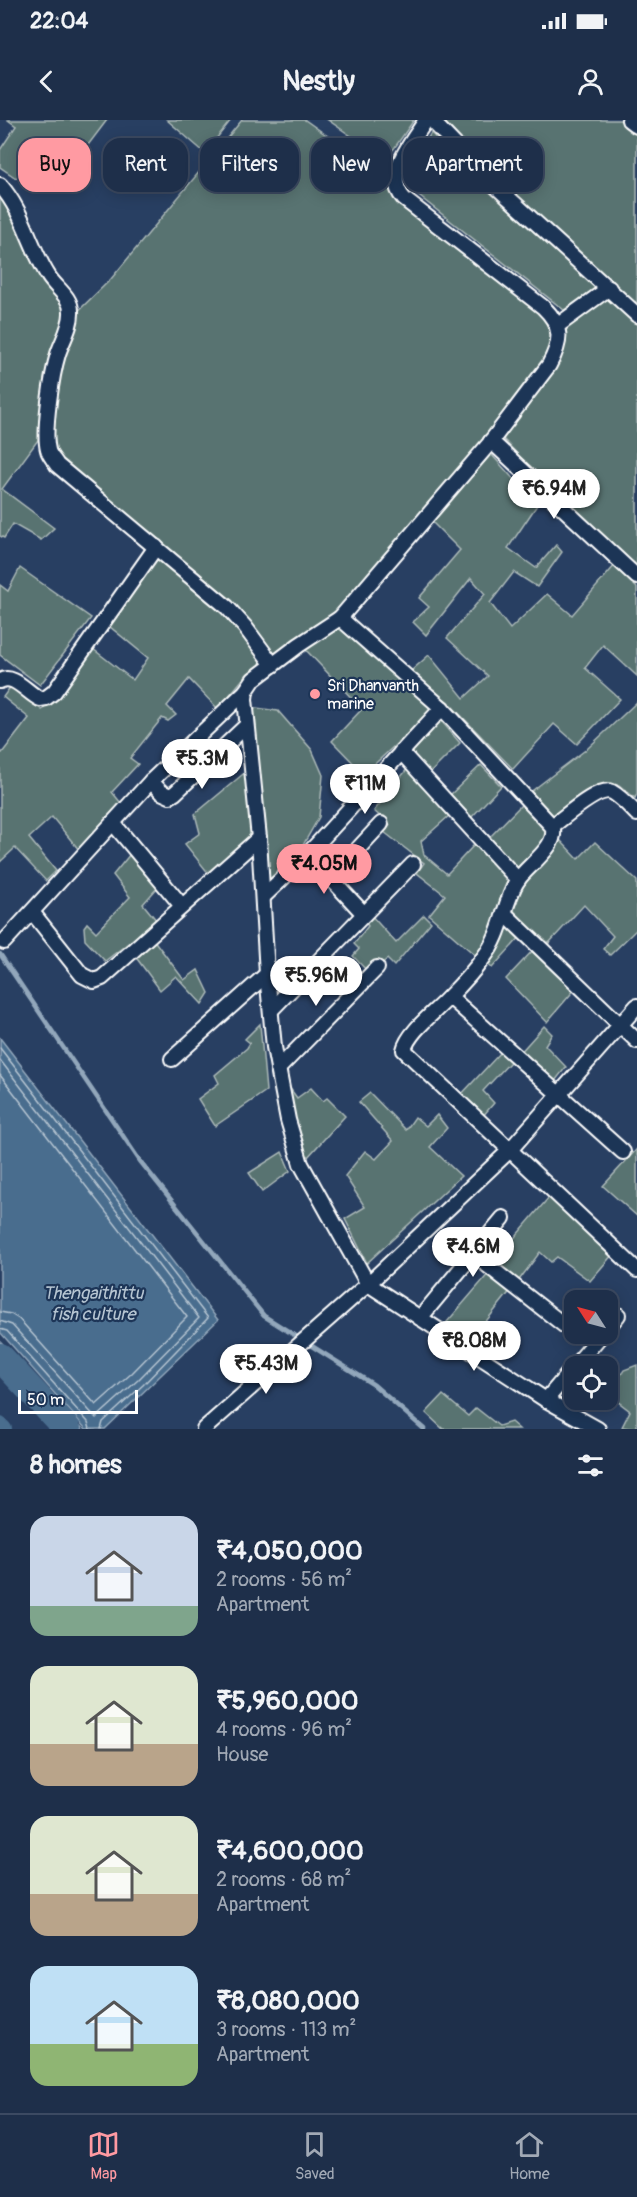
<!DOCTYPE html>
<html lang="en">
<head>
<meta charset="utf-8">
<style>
	:root { --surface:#1e2f4a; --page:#2b3b54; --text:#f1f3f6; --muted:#a1a9b5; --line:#3c4a62; --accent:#ff9aa2 }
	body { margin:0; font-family:Pangolin,sans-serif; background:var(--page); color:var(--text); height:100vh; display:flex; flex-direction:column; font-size:22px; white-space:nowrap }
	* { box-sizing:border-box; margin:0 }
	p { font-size:20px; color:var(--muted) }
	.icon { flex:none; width:33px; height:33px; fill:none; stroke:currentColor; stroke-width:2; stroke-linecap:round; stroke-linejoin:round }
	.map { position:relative; height:1309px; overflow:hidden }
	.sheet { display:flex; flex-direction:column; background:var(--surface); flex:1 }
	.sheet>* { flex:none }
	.guide { position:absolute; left:18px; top:18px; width:602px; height:54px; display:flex; gap:12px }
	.needle { width:39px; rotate:306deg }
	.controls { position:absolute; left:564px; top:1170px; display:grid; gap:12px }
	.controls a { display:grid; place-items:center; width:54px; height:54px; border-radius:12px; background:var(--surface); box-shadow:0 3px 15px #0003,0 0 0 2px var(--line); font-size:30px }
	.scale { position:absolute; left:18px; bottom:15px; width:120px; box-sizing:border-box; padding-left:6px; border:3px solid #fff; border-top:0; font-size:16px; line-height:21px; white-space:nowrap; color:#fff; -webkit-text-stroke:4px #1d3557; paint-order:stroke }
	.price { position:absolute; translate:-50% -51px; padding:0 14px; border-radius:21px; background:#fff; color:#222; font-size:20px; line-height:39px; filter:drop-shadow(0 2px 3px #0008) }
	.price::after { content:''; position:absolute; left:50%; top:36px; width:18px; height:14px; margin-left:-9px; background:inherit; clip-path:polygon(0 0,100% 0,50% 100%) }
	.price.active { background:var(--accent); color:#111 }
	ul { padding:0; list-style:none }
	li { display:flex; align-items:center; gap:18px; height:150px; padding:0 30px }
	li span { display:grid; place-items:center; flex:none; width:168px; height:120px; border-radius:18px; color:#555 }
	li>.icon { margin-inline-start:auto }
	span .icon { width:72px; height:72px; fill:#fffc; stroke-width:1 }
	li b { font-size:26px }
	h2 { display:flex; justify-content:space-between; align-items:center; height:72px; padding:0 30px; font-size:26px }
	.pill { padding:0 21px; border-radius:18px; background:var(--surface); box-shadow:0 3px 15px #0003,0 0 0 2px var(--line); font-size:21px; line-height:54px }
	.pill.active { background:var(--accent); color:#111 }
	.status { display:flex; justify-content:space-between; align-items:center; height:42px; padding:0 30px; background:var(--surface); direction:ltr }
	.status svg { height:16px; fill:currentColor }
	header { display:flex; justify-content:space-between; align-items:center; height:78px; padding:0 30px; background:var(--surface); font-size:27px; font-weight:700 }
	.menu { display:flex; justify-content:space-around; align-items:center; height:84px; border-top:2px solid var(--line); background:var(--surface); font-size:16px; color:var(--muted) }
	.menu a { display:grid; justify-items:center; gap:3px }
	.menu .active { color:var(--accent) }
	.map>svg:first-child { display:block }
	.green { fill:#587371; stroke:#acb9b8; stroke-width:1.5 }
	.water { fill:#496d8e; stroke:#92a7bb; stroke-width:1.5 }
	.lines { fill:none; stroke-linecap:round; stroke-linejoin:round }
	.shore { stroke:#b6c5d2; stroke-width:1.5 }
	.stream { stroke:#92a7bb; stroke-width:4.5 }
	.canal { stroke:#496d8e; stroke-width:16 }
	.river { stroke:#496d8e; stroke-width:28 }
	.minor-casing { stroke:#fff; stroke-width:18 }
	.minor { stroke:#1d3557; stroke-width:14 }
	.poi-dot { fill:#ff9aa2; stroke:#1d3557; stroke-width:2 }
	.labels { text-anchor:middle; stroke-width:4.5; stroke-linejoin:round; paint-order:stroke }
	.poi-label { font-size:16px; fill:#fff; stroke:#1d3557; text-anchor:start }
	.water-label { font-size:18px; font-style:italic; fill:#b6c5d2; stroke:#1d3557 }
</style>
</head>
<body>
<div class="status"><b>22:04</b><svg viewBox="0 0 49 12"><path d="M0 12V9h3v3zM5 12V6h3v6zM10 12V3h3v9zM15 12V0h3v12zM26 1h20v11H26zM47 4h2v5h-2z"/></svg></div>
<header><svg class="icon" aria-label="back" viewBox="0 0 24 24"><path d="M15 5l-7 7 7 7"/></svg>Nestly<svg class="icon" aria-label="person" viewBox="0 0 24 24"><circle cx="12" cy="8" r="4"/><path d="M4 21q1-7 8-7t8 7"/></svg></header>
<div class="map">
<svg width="637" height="1309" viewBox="0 0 637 1309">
	<rect width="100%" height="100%" fill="#283f62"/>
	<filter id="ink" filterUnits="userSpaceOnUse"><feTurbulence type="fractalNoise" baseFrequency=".0167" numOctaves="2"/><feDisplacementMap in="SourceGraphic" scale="12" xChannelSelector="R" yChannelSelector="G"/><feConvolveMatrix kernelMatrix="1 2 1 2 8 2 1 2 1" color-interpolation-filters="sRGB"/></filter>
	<g filter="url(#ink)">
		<g class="green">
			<polygon points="8,0 107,0 54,70 25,47 16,58 0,47 0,30 16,6"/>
			<polygon points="167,0 231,0 205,33"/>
			<polygon points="242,0 305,0 387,58 404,79 543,187 559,219 557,230 340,498 273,545 227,487 57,345 49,296 71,198 111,159"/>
			<polygon points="328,0 414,0 386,40"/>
			<polygon points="439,0 637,0 637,195 436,5"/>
			<polygon points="431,13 474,57 598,166 564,190 410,69 406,55"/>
			<polygon points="0,74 9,87 62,180 65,190 63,209 51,236 38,320 2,369 54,408 41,420 13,404 4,418 0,416"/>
			<polygon points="609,174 637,202 637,447 570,389 503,319 563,208"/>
			<polygon points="491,334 537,385 508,428 536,448 556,425 562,432 537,467 514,452 490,483 510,509 547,474 572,495 615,445 637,468 637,556 603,525 585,548 620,579 577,624 554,604 513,649 447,581 411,551 429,535 464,578 488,556 447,518 485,474 471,458 426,515 413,502 429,487 419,478 460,430 432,402"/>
			<polygon points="158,437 228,494 263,543 247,554 218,589 189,559 167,586 176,595 168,601 162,598 130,638 138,644 112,672 121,683 80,731 52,697 29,718 56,751 46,761 15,728 0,742 0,632 2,633 29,598 3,577 11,566 42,590 93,529 133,560 148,538 109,506"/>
			<polygon points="20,448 91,498 40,565 0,535 0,465 8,471"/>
			<polygon points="339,505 435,588 364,654 332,621 362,589 306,530"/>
			<polygon points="637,582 637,674 635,678 619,665 601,665 552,699 529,673 588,628"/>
			<polygon points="249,587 278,591 312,630 323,655 319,697 299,732 267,763"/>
			<polygon points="438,597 460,623 428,655 407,632"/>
			<polygon points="481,645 501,666 469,700 448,677"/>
			<path d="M408,648l42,47 -29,26 3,14 23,19 29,-31 34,40c-4,7 -9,14 -11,21 -5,17 -9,41 -24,51l-46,-40 16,-20 -28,-22 7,-10 -40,-31 6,-7 -16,-14z"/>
			<polygon points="248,650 252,715 209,754 185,724 200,713 195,694"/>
			<polygon points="522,684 550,714 516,752 487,720"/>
			<polygon points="560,720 578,739 595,722 637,761 637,809 610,835 603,829 613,816 584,785 549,823 512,794 524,764"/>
			<polygon points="131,733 158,767 143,784 157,801 105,841 85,820 84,807 87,803 96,812 130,777 113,755"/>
			<polygon points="370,794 396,823 424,795 431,802 394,846 387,839 379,847 368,852 353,836 359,829 354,824 368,806 364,800"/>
			<polygon points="507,800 522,815 492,848 484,841"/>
			<polygon points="153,819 184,860 198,850 209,873 202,884 176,856 160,870 135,836"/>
			<polygon points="536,827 576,868 547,902 506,859"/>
			<polygon points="260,904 266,971 215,1006 198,979 219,963 215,955 247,928 250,923 245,919"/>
			<polygon points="544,906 552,914 545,925 566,947 555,961 519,934"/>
			<polygon points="502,931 511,941 483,971 494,983 482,997 459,977"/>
			<polygon points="289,967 297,978 311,968 323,981 327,978 345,996 306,1039 284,973"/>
			<polygon points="370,973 406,1010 415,997 426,1006 437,995 447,1008 430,1027 461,1056 367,1143 345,1099 365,1087 345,1056 365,1031 376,1039 393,1021 359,982"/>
			<polygon points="637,1029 637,1096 603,1066"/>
			<polygon points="282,1032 290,1051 262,1072 249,1053"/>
			<polygon points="550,1076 613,1134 590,1161 557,1137 551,1142 540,1132 517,1163 492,1144"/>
			<polygon points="490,1152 511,1170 467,1225 441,1209"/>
			<polygon points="637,1245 637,1309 622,1307 630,1291 608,1274 624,1250"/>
			<polygon points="443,1275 468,1296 476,1288 499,1306 511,1302 519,1309 443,1309 426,1293"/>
		</g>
		<polygon class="water" points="0,918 218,1200 105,1309 86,1309 0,1212"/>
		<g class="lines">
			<g class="shore">
				<polyline points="0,928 208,1198 143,1265 103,1302 101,1309"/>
				<polyline points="0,940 199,1198 138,1260 96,1298 12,1205 0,1201"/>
				<polyline points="0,955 187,1197 132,1253 96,1285 19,1199 11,1194 0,1192"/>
				<polyline points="0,1209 7,1211 88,1302 90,1309"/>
			</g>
			<g class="stream">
				<polyline points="0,834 140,1041 264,1196 374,1265 424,1309"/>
				<polyline points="0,1223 81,1309"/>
			</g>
			<polyline class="canal" points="0,1305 4,1309"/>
			<polyline class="river" points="0,1237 67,1309"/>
			<g class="minor-casing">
				<g id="minor">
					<path d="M426,0c-14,23 -44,55 -22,79l139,108c20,19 19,34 6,58l-60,79 -149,174 -41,27 -45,34 -8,12 -1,8 14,139 8,136 7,73 14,73 13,44 67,120 178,116 52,29"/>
					<polyline points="629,0 637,6"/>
					<polyline points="436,5 489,60 637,195"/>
					<path d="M0,65c24,27 30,63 49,92 7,11 22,20 22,34 1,15 -9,30 -13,43 -6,20 -15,77 -10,96 1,5 6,10 9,15l170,142 18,20 28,38"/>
					<polyline points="557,206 609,168"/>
					<polyline points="491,321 637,457"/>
					<path d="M340,498l102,90 110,118c8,20 -25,39 -35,55 -14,24 -15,53 -33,76 -10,14 -23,28 -36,41 -13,14 -40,34 -44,52l233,220"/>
					<path d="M0,561c14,-8 27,12 40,18l6,-1 8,-6 102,-145"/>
					<polyline points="401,632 518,760"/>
					<polyline points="151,661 161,672 170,676 175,673 247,605"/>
					<polyline points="113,703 182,786"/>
					<path d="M552,706c12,-8 46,-40 60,-34 9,5 18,15 25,22"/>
					<polyline points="308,734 364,794"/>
					<polyline points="330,759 381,704"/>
					<polyline points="264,776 308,734 442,588"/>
					<polyline points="32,792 82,855 94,861 102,858 259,718"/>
					<polyline points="505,794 637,921"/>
					<polyline points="4,822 151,661 246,571"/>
					<polyline points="450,877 623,1032"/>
					<polyline points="272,889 413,744"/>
					<polyline points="172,939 267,854"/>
					<polyline points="278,949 377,848"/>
					<polyline points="473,1134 574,1213"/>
					<polyline points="420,1198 503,1098"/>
					<polyline points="608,1207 618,1195"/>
					<polyline points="546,1280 602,1214"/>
					<polyline points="204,1309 368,1164 509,1031 637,886"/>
				</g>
			</g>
			<use href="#minor" class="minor"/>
		</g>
	</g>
	<circle class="poi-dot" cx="315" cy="574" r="6"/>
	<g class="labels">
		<g class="poi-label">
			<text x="327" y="571">Sri Dhanvanth<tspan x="327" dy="18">marine</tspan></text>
		</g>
		<g class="water-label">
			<text x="93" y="1179">Thengaithittu<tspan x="93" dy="21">fish culture</tspan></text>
		</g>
	</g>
</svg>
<div class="controls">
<a><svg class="needle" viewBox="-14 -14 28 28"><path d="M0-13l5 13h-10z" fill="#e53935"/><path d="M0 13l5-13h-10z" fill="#a1a9b5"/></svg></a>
<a><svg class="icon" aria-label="locate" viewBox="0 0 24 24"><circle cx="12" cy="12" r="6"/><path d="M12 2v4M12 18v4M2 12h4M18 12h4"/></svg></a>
</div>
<div class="scale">50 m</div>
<b class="price" style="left:554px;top:400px">₹6.94M</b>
<b class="price" style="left:202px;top:670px">₹5.3M</b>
<b class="price" style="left:365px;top:695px">₹11M</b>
<b class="price active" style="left:324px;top:775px">₹4.05M</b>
<b class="price" style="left:316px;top:887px">₹5.96M</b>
<b class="price" style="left:473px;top:1158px">₹4.6M</b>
<b class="price" style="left:474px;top:1252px">₹8.08M</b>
<b class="price" style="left:266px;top:1275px">₹5.43M</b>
<div class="guide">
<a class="pill active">Buy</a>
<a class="pill">Rent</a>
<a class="pill">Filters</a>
<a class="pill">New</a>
<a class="pill">Apartment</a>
</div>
</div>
<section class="sheet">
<h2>8 homes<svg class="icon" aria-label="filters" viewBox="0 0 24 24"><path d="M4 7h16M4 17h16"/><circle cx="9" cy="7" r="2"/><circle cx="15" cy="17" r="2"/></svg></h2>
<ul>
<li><span style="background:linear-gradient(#c9d6e8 75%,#7fa58c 0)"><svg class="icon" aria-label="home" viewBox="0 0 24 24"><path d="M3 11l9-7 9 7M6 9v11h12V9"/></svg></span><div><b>₹4,050,000</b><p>2 rooms · 56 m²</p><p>Apartment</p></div></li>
<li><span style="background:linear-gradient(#dfe7d0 65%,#b9a48a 0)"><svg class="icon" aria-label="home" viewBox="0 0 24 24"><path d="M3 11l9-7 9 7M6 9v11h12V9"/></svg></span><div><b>₹5,960,000</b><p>4 rooms · 96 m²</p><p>House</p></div></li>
<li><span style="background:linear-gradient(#dfe7d0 65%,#b9a48a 0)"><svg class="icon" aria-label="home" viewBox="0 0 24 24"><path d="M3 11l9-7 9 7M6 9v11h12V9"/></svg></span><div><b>₹4,600,000</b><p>2 rooms · 68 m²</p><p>Apartment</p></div></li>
<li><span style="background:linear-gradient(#bfe0f5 65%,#8fb573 0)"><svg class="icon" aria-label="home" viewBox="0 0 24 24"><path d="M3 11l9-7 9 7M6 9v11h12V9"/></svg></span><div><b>₹8,080,000</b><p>3 rooms · 113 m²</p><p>Apartment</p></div></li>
</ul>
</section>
<nav class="menu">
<a class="active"><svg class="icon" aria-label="map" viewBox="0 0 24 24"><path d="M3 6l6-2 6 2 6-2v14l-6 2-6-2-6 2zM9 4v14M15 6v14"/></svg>Map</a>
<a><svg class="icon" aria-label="saved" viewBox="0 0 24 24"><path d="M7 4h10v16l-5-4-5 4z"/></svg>Saved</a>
<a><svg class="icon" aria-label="home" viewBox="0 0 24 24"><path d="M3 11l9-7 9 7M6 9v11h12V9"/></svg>Home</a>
</nav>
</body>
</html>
